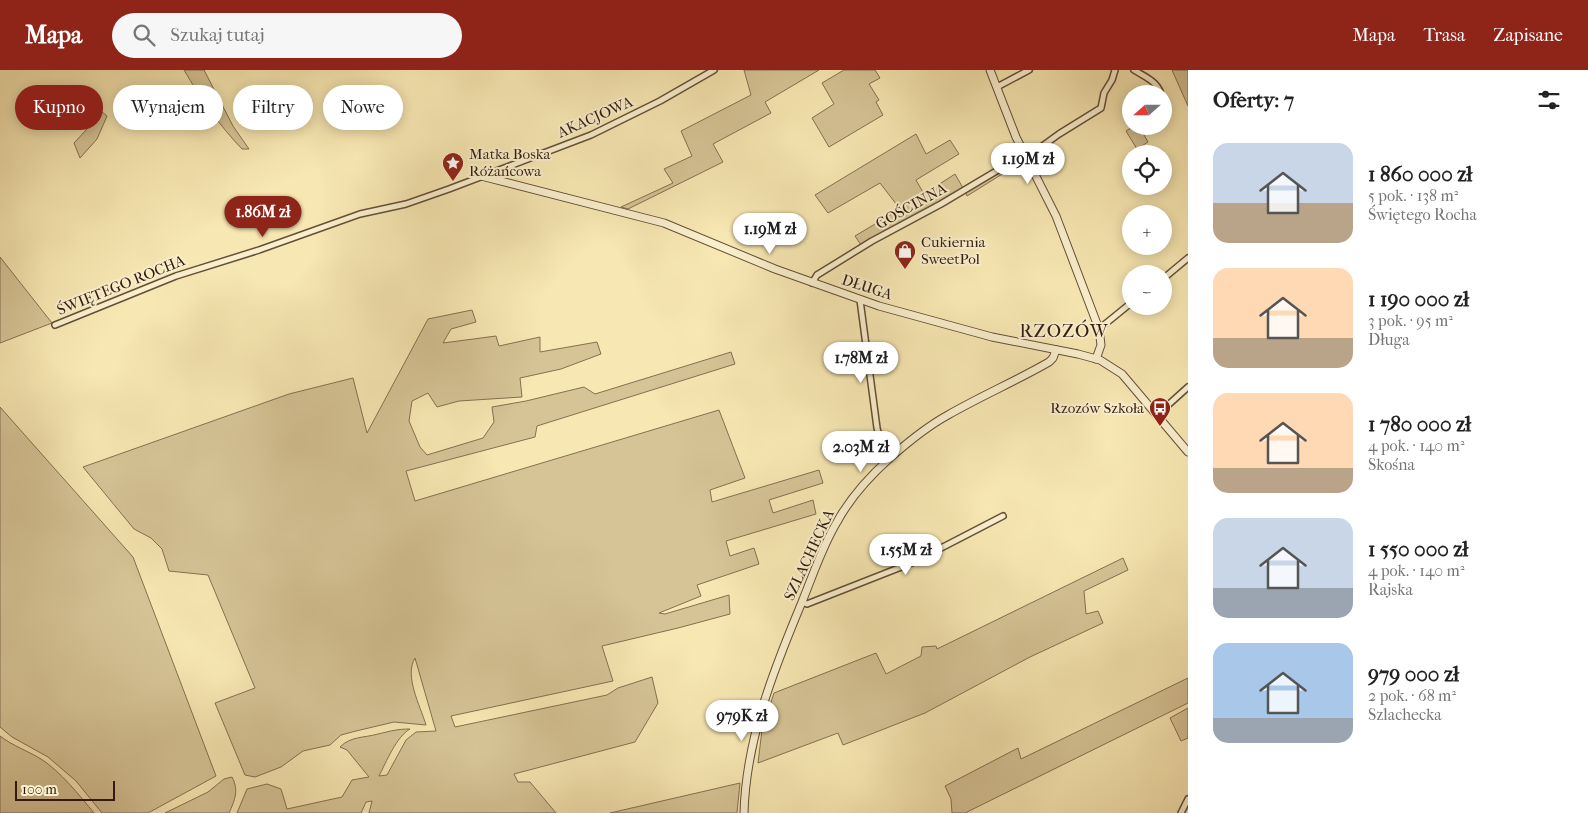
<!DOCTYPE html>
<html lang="pl">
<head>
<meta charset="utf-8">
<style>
	:root { --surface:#fff; --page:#f6f6f6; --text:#222; --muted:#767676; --accent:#8f2418 }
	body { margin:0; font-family:"IM FELL French Canon",serif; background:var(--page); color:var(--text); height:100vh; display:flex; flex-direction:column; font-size:19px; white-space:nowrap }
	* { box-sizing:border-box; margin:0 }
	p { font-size:16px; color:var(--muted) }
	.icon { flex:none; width:28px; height:28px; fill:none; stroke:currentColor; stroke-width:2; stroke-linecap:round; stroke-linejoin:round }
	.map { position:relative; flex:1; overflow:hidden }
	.side { display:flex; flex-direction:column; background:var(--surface); width:400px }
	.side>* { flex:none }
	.hud { position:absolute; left:15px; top:15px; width:475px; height:45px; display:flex; gap:10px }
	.needle { width:32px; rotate:249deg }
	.fabs { position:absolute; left:1122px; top:15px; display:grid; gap:10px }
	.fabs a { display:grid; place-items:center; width:50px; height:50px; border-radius:50%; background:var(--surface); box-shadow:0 2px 12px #0003; font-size:25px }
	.scale { position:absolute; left:15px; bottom:12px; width:100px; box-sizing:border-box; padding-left:5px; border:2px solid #331c0f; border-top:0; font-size:14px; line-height:18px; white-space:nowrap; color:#331c0f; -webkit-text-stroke:4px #faefcd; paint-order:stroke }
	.price { position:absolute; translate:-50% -42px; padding:0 11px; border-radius:18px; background:#fff; color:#222; font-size:16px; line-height:32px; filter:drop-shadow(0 1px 2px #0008) }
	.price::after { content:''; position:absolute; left:50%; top:30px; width:15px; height:11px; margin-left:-8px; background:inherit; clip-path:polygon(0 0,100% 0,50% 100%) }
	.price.selected { background:var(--accent); color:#fff }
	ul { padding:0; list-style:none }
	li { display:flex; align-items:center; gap:15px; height:125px; padding:0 25px }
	li span { display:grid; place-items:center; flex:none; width:140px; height:100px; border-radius:15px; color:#555 }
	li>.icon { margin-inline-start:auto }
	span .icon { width:60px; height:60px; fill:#fffc; stroke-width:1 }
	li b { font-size:21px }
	h2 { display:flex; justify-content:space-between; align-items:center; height:60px; padding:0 25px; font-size:21px }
	.chip { padding:0 18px; border-radius:22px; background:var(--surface); box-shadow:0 2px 12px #0003; font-size:18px; line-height:45px }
	.chip.selected { background:var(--accent); color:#fff }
	header { display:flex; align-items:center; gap:30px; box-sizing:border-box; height:70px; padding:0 25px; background:var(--accent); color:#fff }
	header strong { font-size:24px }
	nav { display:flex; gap:28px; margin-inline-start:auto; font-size:18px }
	.search { width:350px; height:45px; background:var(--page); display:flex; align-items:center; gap:12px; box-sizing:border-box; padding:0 18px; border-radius:28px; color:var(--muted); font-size:19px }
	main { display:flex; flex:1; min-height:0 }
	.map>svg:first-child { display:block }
	.green { fill:#d6c496; stroke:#847052 }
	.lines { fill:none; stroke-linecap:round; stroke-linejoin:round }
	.minor-casing { stroke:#644f38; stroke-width:8 }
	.tertiary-casing { stroke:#644f38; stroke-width:9 }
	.minor { stroke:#faefcd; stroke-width:5 }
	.tertiary { stroke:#faefcd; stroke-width:7 }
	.labels { text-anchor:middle; stroke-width:4; stroke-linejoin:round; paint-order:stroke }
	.street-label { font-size:15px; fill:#331c0f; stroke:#faefcd }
	.poi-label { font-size:15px; fill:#331c0f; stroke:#faefcd; text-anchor:start }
	.quarter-label { font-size:18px; letter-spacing:1px; fill:#331c0f; stroke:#faefcd }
</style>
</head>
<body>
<header>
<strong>Mapa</strong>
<div class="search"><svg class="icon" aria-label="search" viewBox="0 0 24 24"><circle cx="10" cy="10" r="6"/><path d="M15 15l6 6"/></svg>Szukaj tutaj</div>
<nav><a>Mapa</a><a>Trasa</a><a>Zapisane</a></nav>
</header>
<main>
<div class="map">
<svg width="1188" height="743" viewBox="0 0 1188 743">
	<rect width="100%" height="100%" fill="#f7e7b2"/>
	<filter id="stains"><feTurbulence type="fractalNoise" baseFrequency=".004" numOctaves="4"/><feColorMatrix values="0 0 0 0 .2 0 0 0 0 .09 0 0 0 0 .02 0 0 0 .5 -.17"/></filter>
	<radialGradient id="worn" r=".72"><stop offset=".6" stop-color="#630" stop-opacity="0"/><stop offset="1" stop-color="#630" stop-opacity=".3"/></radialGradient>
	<g class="green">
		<path d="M184,0h20l29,56 16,23h-7c-23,-24 -41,-50 -58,-79z"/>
		<polygon points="744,0 819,0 765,32 771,43 713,74 723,92 628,139 621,137 673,113 664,99 692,86 681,61 751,25"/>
		<polygon points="844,0 875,0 880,8 869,14 879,30 876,32 883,45 829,77 812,48 834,34 822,13"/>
		<polygon points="1172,0 1188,0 1188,36"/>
		<polygon points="97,38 107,46 97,69 80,88 74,73 87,59"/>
		<polygon points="1134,56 1139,56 1148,72 1137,79 1126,61"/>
		<polygon points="916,64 926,84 950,70 959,84 916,110 924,124 955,104 963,118 861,175 855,166 900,139 880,113 828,143 815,125"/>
		<polygon points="1018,90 1020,93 967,126 965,122"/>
		<polygon points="0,187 52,253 0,273"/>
		<path d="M472,240l4,12 -25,7 -8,14 53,-7 3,10 41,-9v15l57,-10 4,12 -40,15 -41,9 2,19 -63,4 -22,6 -9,-14 -16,8 -3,20 11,26 7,8 56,-17 11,-16 -2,-15 34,-6 58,-14 11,7 136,-42 4,12 -198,62 -2,11 -129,34 9,30 304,-91 26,68 -35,12 2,12 107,-32 4,13 -54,17 4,13 40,-13 3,14 -90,27 4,15 24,-8 5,16 -62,21 4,11 -42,17 6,1 64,-19 1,19 -52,14 -76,18 11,35 -162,35 4,11 152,-32 11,-7 34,-11 6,26 -23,39 -121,32 4,8h12l26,31h-187l3,-12 -6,1 -5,11h-124l10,-24 20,-5 14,5 6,20 55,-12 10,-17 17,-3 -22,-27 -7,-3c11,-11 24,-9 38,-13 13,-3 19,-5 32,-5 -13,7 -24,33 -31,47l8,-1 19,-35 10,-8 20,-1 -21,-73c-11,18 5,47 11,67l-32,-3 -38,9 -15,4 -11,10 -27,6 -22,16 -26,10 -10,-2 -30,-72 40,-15 -47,-113 -39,-4 -7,-22 -11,-11 -17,-9 -51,-62 206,-73 64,-16 14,55 61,-114z"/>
		<polygon points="0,337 133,487 216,706 148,743 102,743 76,711 48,687 12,667 0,657"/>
		<polygon points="1123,488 1128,500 1084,521 1086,544 1098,541 1103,553 1030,587 925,643 843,675 838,663 758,693 762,660 774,623 876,583 886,604 921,586 922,577 936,576 937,579"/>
		<polygon points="1188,608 1188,633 965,743 952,743 951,729 945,716 1018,678 1021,689"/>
		<polygon points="1188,638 1188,668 1181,671 1170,648"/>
		<path d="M0,666c13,10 28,15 41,23 19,12 39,37 53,54h-94z"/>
		<path d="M232,707c7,13 3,23 -3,36h-64l43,-21 16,-13z"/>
		<polygon points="740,713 737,743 610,743"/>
	</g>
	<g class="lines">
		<g class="minor-casing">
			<g id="minor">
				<path d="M1134,0c11,7 23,11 27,24"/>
				<polyline points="997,17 1029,0"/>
				<polyline points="1026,88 1059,64 1101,38 1104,23 1112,10 1115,0"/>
				<polyline points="1164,208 1188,188"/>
				<polyline points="812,213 817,205 872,171 941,134 1025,84"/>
				<polyline points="860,230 877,358 883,382 888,389"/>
				<polyline points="55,255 176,206 259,180 360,144 406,134 449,119 591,65 660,31 714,0"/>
				<polyline points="1099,259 1131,233"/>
				<polyline points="1157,345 1188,317"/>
				<polyline points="802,532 807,534 914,492 1003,446"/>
				<polyline points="1181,743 1188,729"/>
			</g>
		</g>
		<g class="tertiary-casing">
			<g id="tertiary">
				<polyline points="990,0 1016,67 1056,146 1099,259 1101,275 1096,289"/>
				<polyline points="481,106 664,153 775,199 879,236 992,267 1078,284 1100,290 1122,304 1188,382"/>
				<path d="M744,743c2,-74 30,-144 58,-211 11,-27 20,-55 35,-80 13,-24 33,-46 53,-64 18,-16 38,-32 58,-43 33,-19 68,-34 101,-53l4,-4 3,-8"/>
			</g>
		</g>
		<use href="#minor" class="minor"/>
		<use href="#tertiary" class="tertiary"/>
	</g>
	<defs>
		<g id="sight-pin" transform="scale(1.125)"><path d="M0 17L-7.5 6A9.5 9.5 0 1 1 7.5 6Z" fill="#8f2418" stroke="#faefcd"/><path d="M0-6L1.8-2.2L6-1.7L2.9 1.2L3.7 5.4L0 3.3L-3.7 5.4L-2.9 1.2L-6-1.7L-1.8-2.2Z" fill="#fff"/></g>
		<g id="shop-pin" transform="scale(1.125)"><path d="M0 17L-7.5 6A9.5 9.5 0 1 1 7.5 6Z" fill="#8f2418" stroke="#faefcd"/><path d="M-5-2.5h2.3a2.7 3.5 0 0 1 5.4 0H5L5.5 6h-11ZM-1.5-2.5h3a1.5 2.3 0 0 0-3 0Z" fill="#fff"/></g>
		<g id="bus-pin" transform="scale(1.125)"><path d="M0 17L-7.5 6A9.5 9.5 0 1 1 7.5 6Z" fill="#8f2418" stroke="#faefcd"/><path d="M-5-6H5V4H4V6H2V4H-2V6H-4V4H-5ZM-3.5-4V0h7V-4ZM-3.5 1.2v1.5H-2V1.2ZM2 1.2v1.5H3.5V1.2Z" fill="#fff"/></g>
	</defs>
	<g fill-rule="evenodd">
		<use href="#sight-pin" x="453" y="93"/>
		<use href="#shop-pin" x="905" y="181"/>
		<use href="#bus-pin" x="1160" y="338"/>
	</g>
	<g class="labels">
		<g class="street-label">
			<text transform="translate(595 47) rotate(-24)" y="5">AKACJOWA</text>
			<text transform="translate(911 136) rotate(-29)" y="5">GOŚCINNA</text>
			<text transform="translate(121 215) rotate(-22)" y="5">ŚWIĘTEGO ROCHA</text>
			<text transform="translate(867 217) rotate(18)" y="5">DŁUGA</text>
			<text transform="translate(809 485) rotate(-65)" y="5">SZLACHECKA</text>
		</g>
		<g class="poi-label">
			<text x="469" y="89">Matka Boska<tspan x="469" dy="17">Różańcowa</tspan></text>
			<text x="921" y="177">Cukiernia<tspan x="921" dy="17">SweetPol</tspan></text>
			<text x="1144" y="343" text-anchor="end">Rzozów Szkoła</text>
		</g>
		<g class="quarter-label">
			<text x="1064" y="267">RZOZÓW</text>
		</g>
	</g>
	<rect width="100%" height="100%" filter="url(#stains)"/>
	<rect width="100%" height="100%" fill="url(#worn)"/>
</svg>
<div class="fabs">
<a><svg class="needle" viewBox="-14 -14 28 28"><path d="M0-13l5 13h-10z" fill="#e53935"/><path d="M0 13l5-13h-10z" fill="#767676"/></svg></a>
<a><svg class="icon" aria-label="locate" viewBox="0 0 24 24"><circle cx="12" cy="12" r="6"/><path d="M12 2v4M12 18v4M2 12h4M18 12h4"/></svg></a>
<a>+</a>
<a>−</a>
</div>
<div class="scale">100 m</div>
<b class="price" style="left:1028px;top:115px">1.19M zł</b>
<b class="price selected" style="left:263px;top:168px">1.86M zł</b>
<b class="price" style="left:770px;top:185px">1.19M zł</b>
<b class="price" style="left:861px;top:314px">1.78M zł</b>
<b class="price" style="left:861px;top:403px">2.03M zł</b>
<b class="price" style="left:906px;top:506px">1.55M zł</b>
<b class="price" style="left:742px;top:672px">979K zł</b>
<div class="hud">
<a class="chip selected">Kupno</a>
<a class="chip">Wynajem</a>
<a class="chip">Filtry</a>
<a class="chip">Nowe</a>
</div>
</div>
<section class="side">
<h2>Oferty: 7<svg class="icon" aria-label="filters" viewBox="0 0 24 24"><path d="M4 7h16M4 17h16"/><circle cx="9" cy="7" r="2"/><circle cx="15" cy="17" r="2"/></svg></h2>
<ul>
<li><span style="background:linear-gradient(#c9d6e8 60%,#b9a48a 0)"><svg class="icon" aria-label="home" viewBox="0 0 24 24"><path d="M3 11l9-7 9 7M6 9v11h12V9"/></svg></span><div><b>1 860 000 zł</b><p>5 pok. · 138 m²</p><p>Świętego Rocha</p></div></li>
<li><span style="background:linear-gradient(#ffd9b3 70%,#b9a48a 0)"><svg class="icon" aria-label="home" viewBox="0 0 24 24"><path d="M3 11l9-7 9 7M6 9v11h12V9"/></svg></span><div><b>1 190 000 zł</b><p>3 pok. · 95 m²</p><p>Długa</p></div></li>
<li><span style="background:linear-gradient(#ffd9b3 75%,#b9a48a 0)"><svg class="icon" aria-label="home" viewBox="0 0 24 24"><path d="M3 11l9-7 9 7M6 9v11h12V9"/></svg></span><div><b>1 780 000 zł</b><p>4 pok. · 140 m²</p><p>Skośna</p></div></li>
<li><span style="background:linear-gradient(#c9d6e8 70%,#9aa5b1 0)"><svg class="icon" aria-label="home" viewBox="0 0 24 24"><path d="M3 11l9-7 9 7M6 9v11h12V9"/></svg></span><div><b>1 550 000 zł</b><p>4 pok. · 140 m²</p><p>Rajska</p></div></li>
<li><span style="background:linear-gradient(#a9c7e8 75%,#9aa5b1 0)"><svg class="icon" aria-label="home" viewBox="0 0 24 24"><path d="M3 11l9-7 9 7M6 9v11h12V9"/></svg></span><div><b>979 000 zł</b><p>2 pok. · 68 m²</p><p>Szlachecka</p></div></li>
</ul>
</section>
</main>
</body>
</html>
